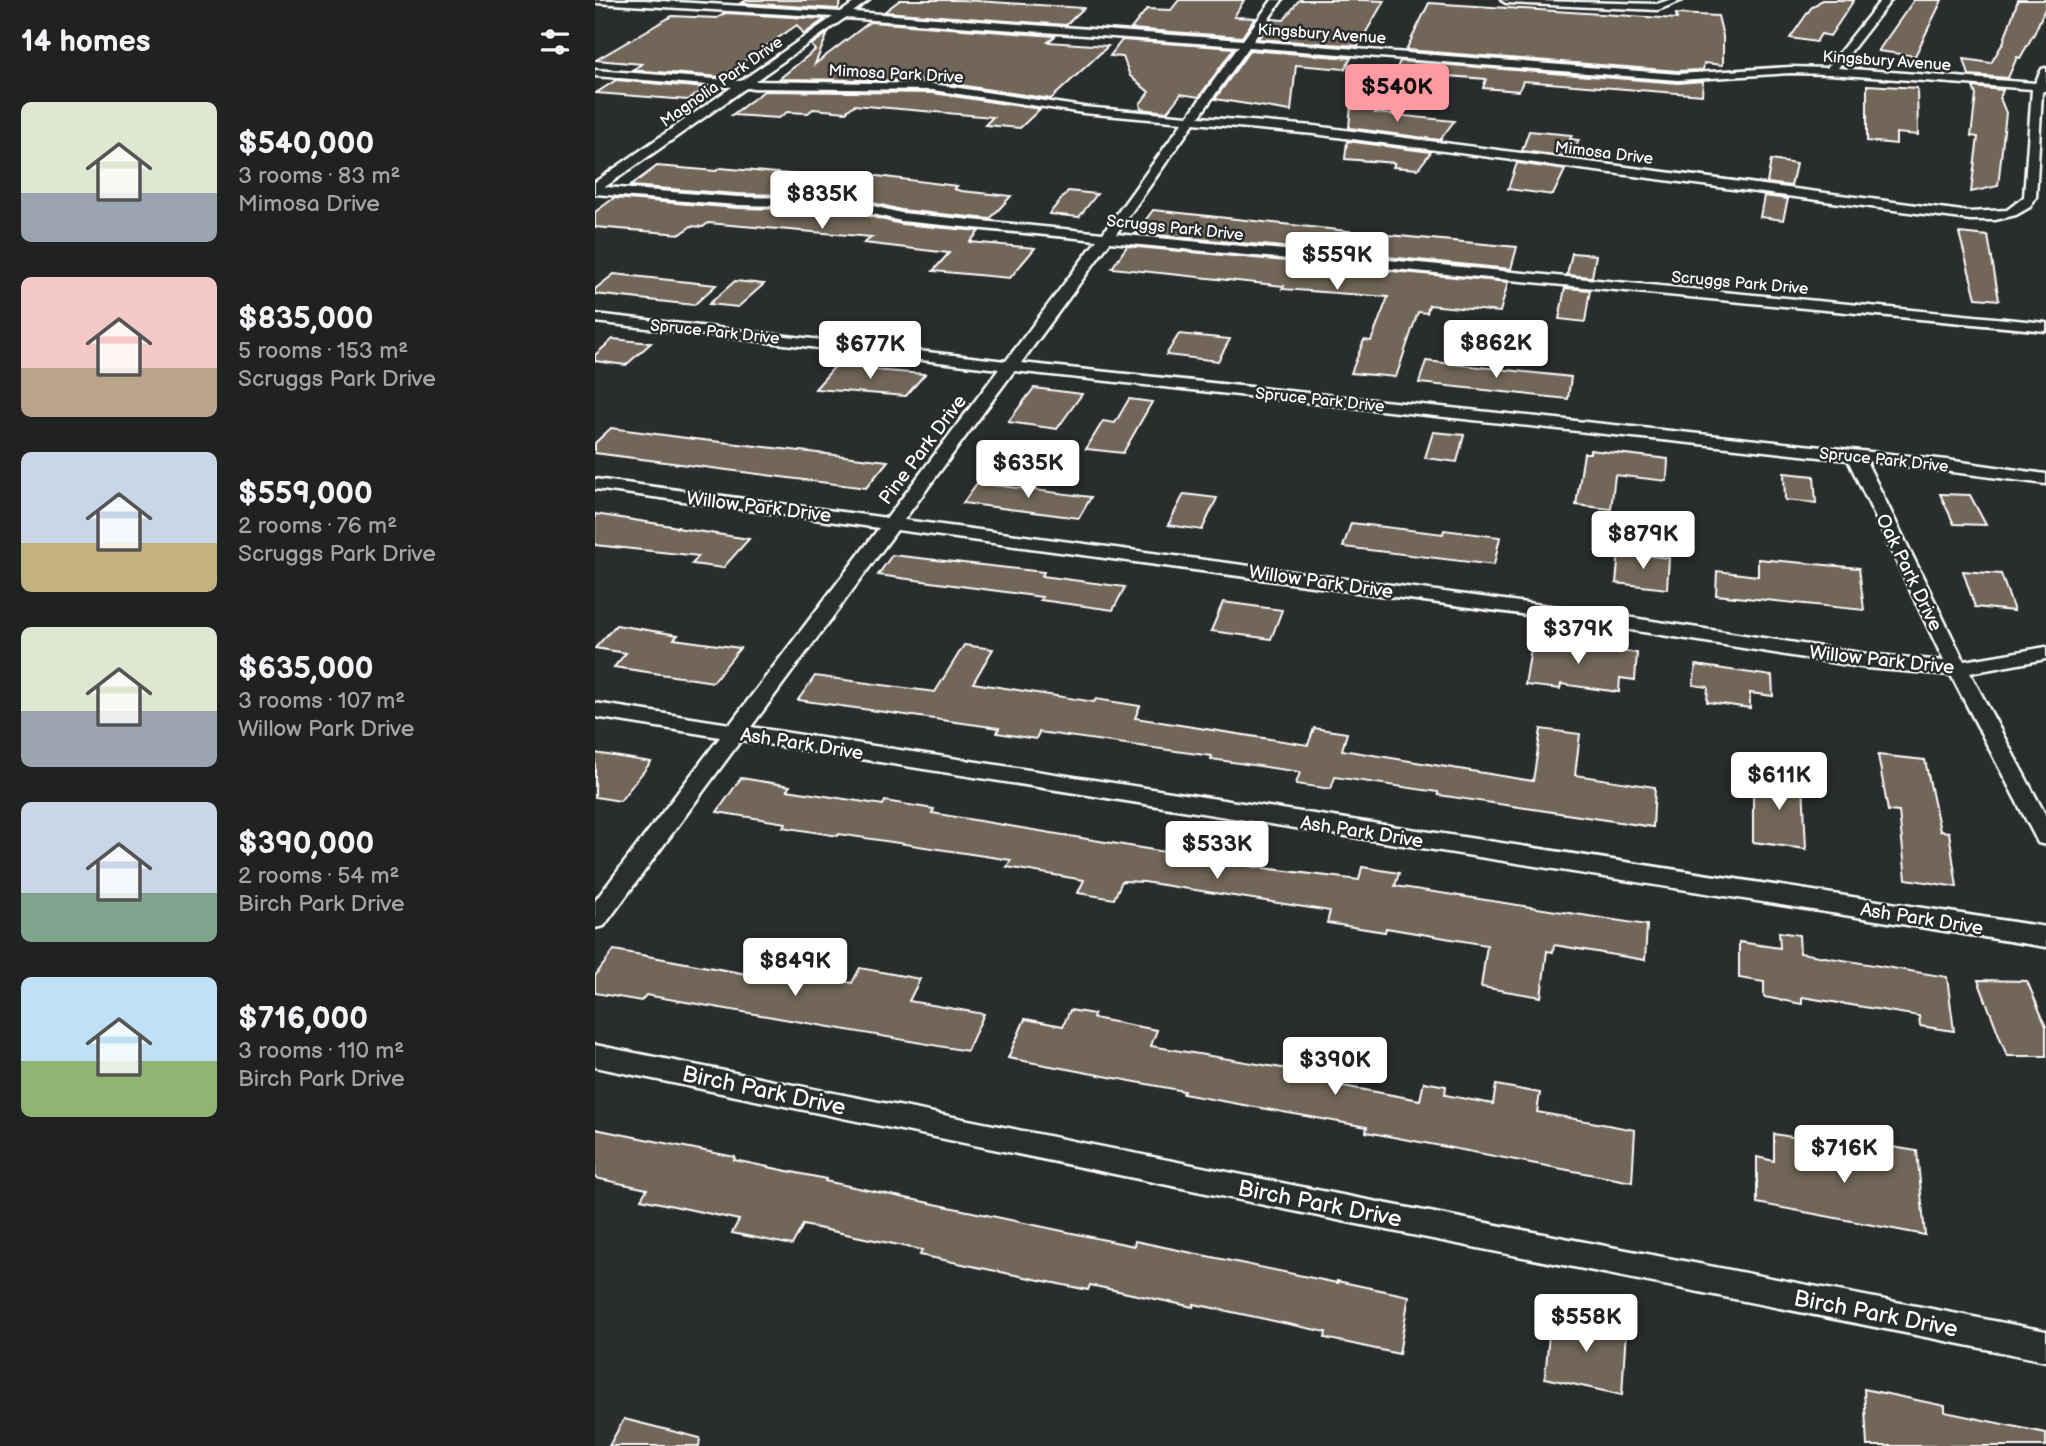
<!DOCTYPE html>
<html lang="en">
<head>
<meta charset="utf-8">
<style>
	:root { --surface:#202222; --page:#282a2a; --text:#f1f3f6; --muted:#a2a4a5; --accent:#ff9aa2 }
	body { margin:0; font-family:"Balsamiq Sans",sans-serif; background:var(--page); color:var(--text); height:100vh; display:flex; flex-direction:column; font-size:26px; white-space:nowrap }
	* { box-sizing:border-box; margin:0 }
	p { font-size:23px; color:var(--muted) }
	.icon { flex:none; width:38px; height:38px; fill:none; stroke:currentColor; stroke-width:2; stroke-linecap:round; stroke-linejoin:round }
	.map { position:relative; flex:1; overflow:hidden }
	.details { display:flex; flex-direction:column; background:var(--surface); width:595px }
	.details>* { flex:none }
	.price { position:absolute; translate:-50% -60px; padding:0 16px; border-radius:7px; background:#fff; color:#222; font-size:23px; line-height:46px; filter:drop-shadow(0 2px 4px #0008) }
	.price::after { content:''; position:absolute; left:50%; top:42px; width:21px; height:16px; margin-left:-10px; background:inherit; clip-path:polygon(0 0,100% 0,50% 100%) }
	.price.on { background:var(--accent); color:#111 }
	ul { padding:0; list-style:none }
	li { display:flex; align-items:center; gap:21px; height:175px; padding:0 21px }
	li span { display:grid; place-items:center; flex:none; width:196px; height:140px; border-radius:10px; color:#555 }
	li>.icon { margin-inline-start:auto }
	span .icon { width:84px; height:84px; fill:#fffc; stroke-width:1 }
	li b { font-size:30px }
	h2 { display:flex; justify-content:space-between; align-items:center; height:84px; padding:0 21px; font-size:30px }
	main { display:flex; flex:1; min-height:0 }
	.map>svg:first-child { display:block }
	.building { fill:#716658; stroke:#fff; stroke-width:2 }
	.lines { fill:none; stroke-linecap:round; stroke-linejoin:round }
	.minor-casing { stroke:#fff; stroke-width:5 }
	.minor { fill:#2a2d2e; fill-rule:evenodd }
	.labels { text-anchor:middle; stroke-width:5; stroke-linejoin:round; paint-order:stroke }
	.far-street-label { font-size:16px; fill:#fff; stroke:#2a2d2e }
	.street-label { font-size:19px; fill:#fff; stroke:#2a2d2e }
	.near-street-label { font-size:23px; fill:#fff; stroke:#2a2d2e }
</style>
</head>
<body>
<main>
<section class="details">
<h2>14 homes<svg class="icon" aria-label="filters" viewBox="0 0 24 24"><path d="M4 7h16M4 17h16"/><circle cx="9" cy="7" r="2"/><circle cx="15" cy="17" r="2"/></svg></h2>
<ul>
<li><span style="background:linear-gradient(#dfe7d0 65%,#9aa5b1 0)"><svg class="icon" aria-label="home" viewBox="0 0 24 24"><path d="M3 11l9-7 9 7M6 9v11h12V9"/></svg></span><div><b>$540,000</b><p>3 rooms · 83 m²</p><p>Mimosa Drive</p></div></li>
<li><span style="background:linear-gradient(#f6c9c9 65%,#b9a48a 0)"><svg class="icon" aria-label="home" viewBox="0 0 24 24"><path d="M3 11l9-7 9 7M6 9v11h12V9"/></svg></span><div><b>$835,000</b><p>5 rooms · 153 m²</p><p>Scruggs Park Drive</p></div></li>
<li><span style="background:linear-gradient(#c9d6e8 65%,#c2b280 0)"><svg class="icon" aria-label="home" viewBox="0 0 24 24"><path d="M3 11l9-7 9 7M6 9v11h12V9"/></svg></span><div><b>$559,000</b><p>2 rooms · 76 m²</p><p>Scruggs Park Drive</p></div></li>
<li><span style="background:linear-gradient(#dfe7d0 60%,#9aa5b1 0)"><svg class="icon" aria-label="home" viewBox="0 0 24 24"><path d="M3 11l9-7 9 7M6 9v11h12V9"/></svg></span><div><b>$635,000</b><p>3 rooms · 107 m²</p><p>Willow Park Drive</p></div></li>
<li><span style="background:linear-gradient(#c9d6e8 65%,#7fa58c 0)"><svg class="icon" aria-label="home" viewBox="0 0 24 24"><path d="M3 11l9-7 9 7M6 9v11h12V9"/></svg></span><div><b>$390,000</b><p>2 rooms · 54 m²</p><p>Birch Park Drive</p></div></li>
<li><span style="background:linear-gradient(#bfe0f5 60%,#8fb573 0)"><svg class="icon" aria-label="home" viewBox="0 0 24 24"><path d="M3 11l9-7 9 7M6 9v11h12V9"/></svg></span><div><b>$716,000</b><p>3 rooms · 110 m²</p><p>Birch Park Drive</p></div></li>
</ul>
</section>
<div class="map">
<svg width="1451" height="1446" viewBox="0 0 1451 1446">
	<rect width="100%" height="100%" fill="#2a2d2e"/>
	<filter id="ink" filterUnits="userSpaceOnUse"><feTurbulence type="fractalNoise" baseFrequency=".0143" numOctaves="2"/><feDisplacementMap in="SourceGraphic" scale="14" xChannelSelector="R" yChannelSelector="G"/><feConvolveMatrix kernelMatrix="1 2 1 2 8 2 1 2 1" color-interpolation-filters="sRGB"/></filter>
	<g filter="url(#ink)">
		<g class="building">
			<polygon points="152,0 247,0 243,9 146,3"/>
			<polygon points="305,0 367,0 489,8 471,25 289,12"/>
			<polygon points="584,0 649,0 639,17 660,18 647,37 536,29 552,9 576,10"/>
			<polygon points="704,0 768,0 789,1 763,46 663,39 677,19 689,20"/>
			<polygon points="1227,0 1259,0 1235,36 1226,34 1221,42 1195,38 1216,8"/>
			<polygon points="1319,0 1347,0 1320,56 1283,51"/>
			<polygon points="1423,0 1451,0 1451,6 1440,32 1425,58 1422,57 1413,78 1374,75 1369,59 1396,63 1408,43"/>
			<polygon points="834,3 1082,19 1081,14 1123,16 1128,36 1128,65 1109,63 1108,70 1083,71 811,50"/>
			<polygon points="131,13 230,19 209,34 202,25 126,77 37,70 47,64 1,60 77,16 122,18"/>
			<polygon points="275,22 460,36 453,42 513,46 456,99 338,81 184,79 220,50 216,45 233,33 220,64"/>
			<polygon points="527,40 639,48 604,97 586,94 572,112 546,109 545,104 554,92 535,76 528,57 515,56"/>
			<polygon points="655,50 756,58 750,69 701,65 696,111 620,99"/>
			<polygon points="805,61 1083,83 1108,81 1107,95 928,81 924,91 888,88 891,79 800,72"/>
			<polygon points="21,80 111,88 93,100 1,93"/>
			<polygon points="1272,85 1322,88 1323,135 1301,133 1301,144 1272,141"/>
			<polygon points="1378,87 1408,90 1405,98 1411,113 1403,186 1376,192 1383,137 1376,136 1381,95"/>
			<polygon points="169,91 338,93 445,109 425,128 390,125 398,117 259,105 251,112 218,109 213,113 192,112 184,118 137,115"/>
			<polygon points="756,105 782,108 780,113 859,121 845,140 754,128"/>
			<polygon points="934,131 977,135 975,139 984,140 976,157 927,151"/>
			<polygon points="752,141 836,152 823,169 798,167 800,163 750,159"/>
			<polygon points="1176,160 1201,164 1196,186 1172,183"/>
			<polygon points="922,163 970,170 958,195 913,189"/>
			<polygon points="62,166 121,171 125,168 194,174 274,175 362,186 359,189 366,191 416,196 395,219 306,210 250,196 142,194 35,186"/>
			<polygon points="473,191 502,194 484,217 454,214"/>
			<polygon points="1169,196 1193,199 1188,220 1165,217"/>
			<polygon points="19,198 142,208 250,210 306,224 384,231 375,242 440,248 415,278 338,271 354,253 269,243 277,237 113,223 108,227 96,226 86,234 0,227 0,212"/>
			<polygon points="558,210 771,233 922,247 916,269 541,233"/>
			<polygon points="1364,233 1393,236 1404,300 1381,298"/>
			<polygon points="532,246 913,282 905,312 834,305 832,313 823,312 801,377 756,373 769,340 776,341 793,297 687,289 689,286 517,268"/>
			<polygon points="977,253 1001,255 997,277 972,275"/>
			<polygon points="19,274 121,285 99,305 0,294 0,289"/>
			<polygon points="140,281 169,284 143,307 114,304"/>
			<polygon points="970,288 995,290 990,322 964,319"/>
			<polygon points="584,334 635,339 623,361 571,355"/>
			<polygon points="18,339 56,343 31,365 0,361 0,355"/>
			<polygon points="831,361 976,377 973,399 824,383"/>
			<polygon points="241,365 291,371 330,374 311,396 220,389"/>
			<polygon points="439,388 487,394 462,429 413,422"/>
			<polygon points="534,399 557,402 528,453 491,449 508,421 520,423"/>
			<polygon points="16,428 99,439 293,461 271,488 0,453 0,443"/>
			<polygon points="838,432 869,435 862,462 830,458"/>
			<polygon points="995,450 1073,459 1072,481 1020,475 1016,509 981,505 989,453 995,453"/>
			<polygon points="1189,473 1219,476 1221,503 1190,500"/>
			<polygon points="382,483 496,497 484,518 368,503"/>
			<polygon points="589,494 622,498 607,530 573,525"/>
			<polygon points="1345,494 1375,495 1391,525 1359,524"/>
			<polygon points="0,514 83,527 82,528 154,539 128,568 97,564 104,556 0,545"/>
			<polygon points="756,523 848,534 849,530 905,537 899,565 748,547"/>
			<polygon points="1024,552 1074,558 1072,589 1021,583"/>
			<polygon points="297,555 449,572 447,576 530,587 518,610 445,600 447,597 283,575"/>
			<polygon points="1163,559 1264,568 1269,610 1121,595 1122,571 1163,576"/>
			<polygon points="1368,571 1406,574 1419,611 1380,607"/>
			<polygon points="628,602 687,610 676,639 616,631"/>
			<polygon points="21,625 83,635 79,639 145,648 118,682 19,667 31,653 0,648"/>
			<polygon points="948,635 972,639 971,644 1042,653 1040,680 1025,678 1024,692 966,684 965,689 930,685 937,643 946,644"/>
			<polygon points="369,645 398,649 378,683 499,702 501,699 545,706 540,718 713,745 719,728 752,733 747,750 938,781 946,729 985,734 980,775 1060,787 1058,827 843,795 843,792 740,777 736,789 701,784 705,772 616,759 617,756 444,732 441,739 402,733 404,728 203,700 220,676 340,692"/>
			<polygon points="1101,665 1177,676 1178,696 1155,693 1155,708 1112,702 1113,687 1098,685"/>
			<polygon points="0,753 56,762 25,801 0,797"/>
			<polygon points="1283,755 1330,760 1345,831 1354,832 1362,887 1311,879 1304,812 1293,811"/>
			<polygon points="1158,775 1208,782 1211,849 1158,842"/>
			<polygon points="146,778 195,786 192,790 288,805 290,801 339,809 337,813 660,867 764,880 767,867 804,873 800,886 1052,925 1050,960 959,945 958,952 952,951 946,997 886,987 892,945 791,928 790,932 732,923 735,911 549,882 527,881 519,899 483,893 489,880 412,867 416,860 244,834 243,836 188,827 191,823 122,812"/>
			<polygon points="1184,932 1204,935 1205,953 1352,977 1359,1031 1325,1026 1324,1016 1207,997 1207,1004 1169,997 1169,982 1144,978 1144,942 1185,948"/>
			<polygon points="19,950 179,979 185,970 257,983 265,968 325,979 314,1001 389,1014 372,1051 51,995 46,1001 0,993 0,976"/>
			<polygon points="1383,980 1432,981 1451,1026 1451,1056 1412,1056"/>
			<polygon points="475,1010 499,1014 498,1018 562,1030 556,1046 693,1069 696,1058 741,1066 737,1084 825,1100 829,1082 851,1086 850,1095 898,1104 901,1085 945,1093 942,1112 1040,1130 1037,1182 771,1132 772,1127 588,1094 589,1091 413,1058 430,1019 468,1026"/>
			<polygon points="0,1129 140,1157 139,1160 231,1179 230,1181 539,1246 540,1241 742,1283 742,1281 814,1296 804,1354 730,1338 731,1332 599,1304 598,1307 495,1285 493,1290 396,1270 325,1255 327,1250 208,1225 197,1245 137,1233 144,1220 46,1199 52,1189 0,1178"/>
			<polygon points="1179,1134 1222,1141 1223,1153 1281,1164 1279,1144 1322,1151 1330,1235 1162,1203 1162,1157 1179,1161"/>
			<polygon points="956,1313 1031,1329 1027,1395 950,1378"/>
			<polygon points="1269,1389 1350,1406 1350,1412 1451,1433 1451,1446 1272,1446"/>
			<polygon points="29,1419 105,1438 104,1446 14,1446"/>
		</g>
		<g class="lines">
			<g class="minor-casing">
				<g id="minor">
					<path d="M0,0h49l197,12 17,-12h11l-16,12 390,28 29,-40h10l-29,41 425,33 112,-7 37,1 54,-68h10l-53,68 197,15 7,-14 4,-1v22l-4,2 -6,105 -6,10 -14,8 -21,5h-25l-656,-86 -120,-11 -78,111 930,89v8l-936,-89 -89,121 926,97 99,14v10l-180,-23 98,200 82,-14v12l-76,14 76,143v29l-8,-2 -3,-6 -84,-162 -84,-7 -280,-45 -690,-93 -146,197 1295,200v20l-1305,-207 -137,186 -9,2v-27l125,-164 -125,-20v-14l135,21 149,-196 -284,-39v-10l292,39 112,-149 -404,-47v-8l411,47 91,-121 -196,-19 -56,-14 -108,-2 -142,-11v-12l137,-95 -137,-11v-6l146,11 92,-64 -238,-14zM250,18l394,28 -51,70 -105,-9 -150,-23 -178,-3zM654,47l429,33 112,-7 40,1 202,15 -8,108 -17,13 -37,2 -656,-86 -115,-9zM151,88l187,2 150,23 100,9 -80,111 -202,-20 -56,-14 -108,-2 -132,-10zM419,371l834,89 96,201 -77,-7 -280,-43 -683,-91z"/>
					<polygon points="906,0 1062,4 1074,0 1088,0 1063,10 911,3"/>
					<polygon points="0,1045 757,1197 1451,1331 1451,1361 757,1223 0,1067"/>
				</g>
			</g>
			<use href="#minor" class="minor"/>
		</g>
	</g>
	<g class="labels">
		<g class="far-street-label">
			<text transform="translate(727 33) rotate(4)" y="6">Kingsbury Avenue</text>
			<text transform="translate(1292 60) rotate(4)" y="6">Kingsbury Avenue</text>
			<text transform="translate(301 73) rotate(3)" y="6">Mimosa Park Drive</text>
			<text transform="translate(126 81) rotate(-35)" y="6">Magnolia Park Drive</text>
			<text transform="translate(1009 152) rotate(7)" y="6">Mimosa Drive</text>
			<text transform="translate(580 227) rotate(6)" y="6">Scruggs Park Drive</text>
			<text transform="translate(1145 282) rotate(5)" y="6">Scruggs Park Drive</text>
			<text transform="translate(120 331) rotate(6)" y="6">Spruce Park Drive</text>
			<text transform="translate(725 399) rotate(6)" y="6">Spruce Park Drive</text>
			<text transform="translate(1289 459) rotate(6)" y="6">Spruce Park Drive</text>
		</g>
		<g class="street-label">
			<text transform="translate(327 449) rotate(-53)" y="7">Pine Park Drive</text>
			<text transform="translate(164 506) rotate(7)" y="7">Willow Park Drive</text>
			<text transform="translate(1315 572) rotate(64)" y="7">Oak Park Drive</text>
			<text transform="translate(726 581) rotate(8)" y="7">Willow Park Drive</text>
			<text transform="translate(1287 659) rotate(6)" y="7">Willow Park Drive</text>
			<text transform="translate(207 743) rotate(9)" y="7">Ash Park Drive</text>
			<text transform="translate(767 831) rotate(9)" y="7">Ash Park Drive</text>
			<text transform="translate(1327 918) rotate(9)" y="7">Ash Park Drive</text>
		</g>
		<g class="near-street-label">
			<text transform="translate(169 1090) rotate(12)" y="8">Birch Park Drive</text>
			<text transform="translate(725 1203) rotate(11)" y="8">Birch Park Drive</text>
			<text transform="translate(1281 1313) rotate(11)" y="8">Birch Park Drive</text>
		</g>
	</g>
</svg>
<b class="price on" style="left:802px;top:124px">$540K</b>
<b class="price" style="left:227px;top:231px">$835K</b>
<b class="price" style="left:742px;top:292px">$559K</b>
<b class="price" style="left:901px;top:380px">$862K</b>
<b class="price" style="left:275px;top:381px">$677K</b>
<b class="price" style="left:433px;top:500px">$635K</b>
<b class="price" style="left:1048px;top:571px">$879K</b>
<b class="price" style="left:983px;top:666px">$379K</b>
<b class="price" style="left:1184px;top:812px">$611K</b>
<b class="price" style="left:622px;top:881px">$533K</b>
<b class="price" style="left:200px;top:998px">$849K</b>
<b class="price" style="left:740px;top:1097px">$390K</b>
<b class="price" style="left:1249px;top:1185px">$716K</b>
<b class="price" style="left:991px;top:1354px">$558K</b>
</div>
</main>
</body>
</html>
